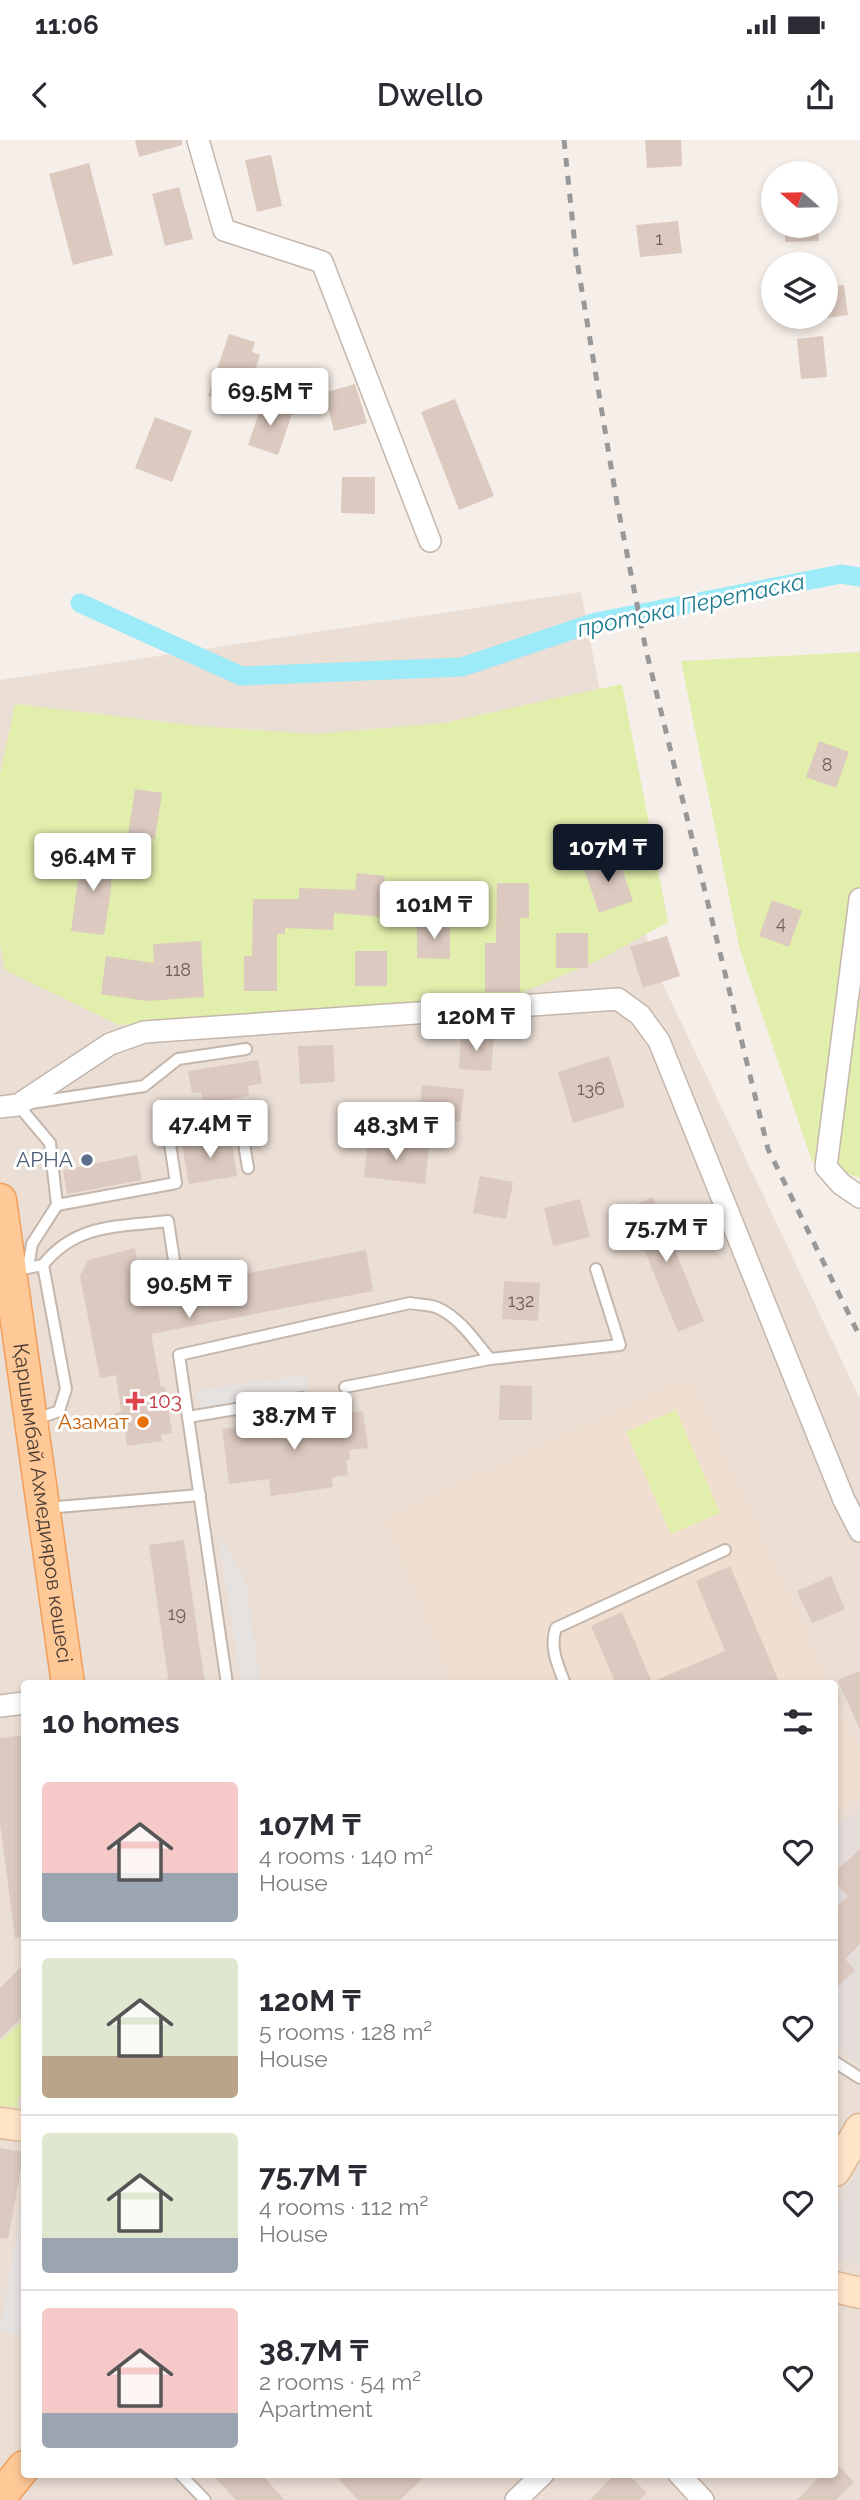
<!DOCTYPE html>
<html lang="en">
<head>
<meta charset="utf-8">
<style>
	:root { --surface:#fff; --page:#f7f7f7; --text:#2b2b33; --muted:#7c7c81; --line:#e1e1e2; --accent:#111827 }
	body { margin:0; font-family:Raleway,sans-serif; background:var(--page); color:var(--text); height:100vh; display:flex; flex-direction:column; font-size:26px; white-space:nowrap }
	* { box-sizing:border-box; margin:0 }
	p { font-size:23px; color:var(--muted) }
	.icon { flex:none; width:38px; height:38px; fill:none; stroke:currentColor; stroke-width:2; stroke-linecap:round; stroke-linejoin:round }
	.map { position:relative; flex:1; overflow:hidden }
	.side { position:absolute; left:21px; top:1540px; width:817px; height:798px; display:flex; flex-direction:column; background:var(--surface); border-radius:7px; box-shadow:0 4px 10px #0003 }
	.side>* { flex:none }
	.needle { width:46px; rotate:290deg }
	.tools { position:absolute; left:761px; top:21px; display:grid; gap:14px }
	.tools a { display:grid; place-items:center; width:77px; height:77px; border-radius:50%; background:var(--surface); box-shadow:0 4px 10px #0003; font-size:35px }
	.price { position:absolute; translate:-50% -60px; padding:0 16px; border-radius:7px; background:#fff; color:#222; font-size:23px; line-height:46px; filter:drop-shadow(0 2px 4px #0008) }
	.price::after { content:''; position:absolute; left:50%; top:42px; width:21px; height:16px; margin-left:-10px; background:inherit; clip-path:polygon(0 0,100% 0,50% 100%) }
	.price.on { background:var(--accent); color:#fff }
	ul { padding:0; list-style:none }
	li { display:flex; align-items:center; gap:21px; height:175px; padding:0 21px }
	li+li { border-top:2px solid var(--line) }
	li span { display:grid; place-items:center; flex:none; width:196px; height:140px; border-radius:7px; color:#555 }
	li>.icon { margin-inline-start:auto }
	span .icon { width:84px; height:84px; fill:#fffc; stroke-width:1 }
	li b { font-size:30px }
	h2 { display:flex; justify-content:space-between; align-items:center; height:84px; padding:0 21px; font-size:30px }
	.status { display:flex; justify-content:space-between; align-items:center; height:49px; padding:0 35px; background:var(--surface); direction:ltr }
	.status svg { height:19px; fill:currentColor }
	header { display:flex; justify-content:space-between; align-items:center; height:91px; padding:0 21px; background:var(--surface); font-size:32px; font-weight:600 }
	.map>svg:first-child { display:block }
	.residential { fill:#eaded5; fill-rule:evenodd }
	.industrial { fill:#e5ddd9 }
	.education { fill:#f0dfd0 }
	.green { fill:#e1eeac }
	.parking { fill:#e6e2e0 }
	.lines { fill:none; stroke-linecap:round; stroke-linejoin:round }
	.canal { stroke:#9deaf9; stroke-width:19 }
	.building { fill:#dcc9bf }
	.lane-casing { stroke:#c5b6ac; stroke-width:14 }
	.street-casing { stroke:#c5b6ac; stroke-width:24 }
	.secondary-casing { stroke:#deb894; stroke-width:33 }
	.primary-casing { stroke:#f29e5a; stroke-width:35 }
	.lane { stroke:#fff; stroke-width:10 }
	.street { stroke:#fff; stroke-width:21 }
	.secondary { stroke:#ffe4c8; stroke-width:30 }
	.primary { stroke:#ffc897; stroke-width:32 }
	.rail { stroke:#989898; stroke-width:5; stroke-dasharray:9 9; stroke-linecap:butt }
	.service-dot { fill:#5c6f8a; stroke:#fff; stroke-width:2.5 }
	.health-dot { fill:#e0444e; stroke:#fff; stroke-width:2.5 }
	.food-dot { fill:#e8710a; stroke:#fff; stroke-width:2.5 }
	.labels { text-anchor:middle; stroke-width:6; stroke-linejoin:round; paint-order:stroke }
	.number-label { font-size:18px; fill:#6e6058 }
	.service-label { font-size:21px; fill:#4e5e75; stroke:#fff; text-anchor:end }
	.health-label { font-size:21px; fill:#be3a42; stroke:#fff; text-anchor:start }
	.food-label { font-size:21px; fill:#c56008; stroke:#fff; text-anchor:end }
	.street-label { font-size:21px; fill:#4a3d35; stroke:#fff }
	.water-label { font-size:23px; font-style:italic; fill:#1c7a8e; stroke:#fff }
</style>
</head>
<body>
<div class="status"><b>11:06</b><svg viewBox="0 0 49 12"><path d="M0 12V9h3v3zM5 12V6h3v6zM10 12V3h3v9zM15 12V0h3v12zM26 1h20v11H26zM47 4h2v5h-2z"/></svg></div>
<header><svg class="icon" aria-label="back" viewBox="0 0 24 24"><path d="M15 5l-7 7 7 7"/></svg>Dwello<svg class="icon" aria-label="share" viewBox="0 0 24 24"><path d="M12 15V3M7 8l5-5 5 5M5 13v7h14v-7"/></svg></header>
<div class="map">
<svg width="860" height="2360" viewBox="0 0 860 2360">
	<rect width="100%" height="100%" fill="#f6eee8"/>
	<path class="residential" d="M581,452l70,367 209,440v1101h-860v-1820zM24,1544h811v790h-811z"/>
	<g class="industrial">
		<polygon points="860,1669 860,1926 835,1907 835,1686"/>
		<polygon points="860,2028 860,2124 835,2119 835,2070"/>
	</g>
	<g class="education">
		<polygon points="690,1237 830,1543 452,1543 384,1377"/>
		<polygon points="835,1555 860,1610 860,1658 835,1670"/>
	</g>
	<g class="green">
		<polygon points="860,512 860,1038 812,1021 740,810 681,521"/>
		<polygon points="622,544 668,782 601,819 512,857 119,885 5,830 0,803 0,635 15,564 198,586 314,594 443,583"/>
		<polygon points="676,1270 720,1373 671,1394 626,1292"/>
		<polygon points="24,1879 24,1957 18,1957 18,1967 0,1966 0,1902"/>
	</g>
	<g class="parking">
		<polygon points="305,1235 309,1265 201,1280 197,1250"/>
		<polygon points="218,1393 245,1438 260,1543 241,1543"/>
		<polygon points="23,2056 24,2057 24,2196 0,2192"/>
	</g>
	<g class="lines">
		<polyline class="canal" points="80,463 241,536 462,527 596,482 841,434 860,437"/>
	</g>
	<g class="building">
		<polygon points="135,0 182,0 182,5 139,17"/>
		<polygon points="645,0 681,0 682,26 647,28"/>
		<polygon points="271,15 282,66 257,72 245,20"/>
		<polygon points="89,23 113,115 73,125 49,34"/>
		<polygon points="179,47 193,99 165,106 152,54"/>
		<polygon points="678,81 682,113 640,117 636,85"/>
		<polygon points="785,86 818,86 819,101 785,102"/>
		<polygon points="844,145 848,175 826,178 826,147"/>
		<polygon points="229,194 255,202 252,212 260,215 243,267 208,256"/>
		<polygon points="823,196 827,237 801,239 797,199"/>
		<polygon points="355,244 367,283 334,291 324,253"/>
		<polygon points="455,259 494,356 459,370 421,272"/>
		<polygon points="263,261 293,271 278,315 248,305"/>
		<polygon points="155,277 192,291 172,342 135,328"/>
		<polygon points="342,337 375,337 375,374 341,373"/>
		<polygon points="819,601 849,612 836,648 806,637"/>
		<polygon points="135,649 162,653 155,699 128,695"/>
		<polygon points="78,712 111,712 111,750 104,795 71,791 78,740"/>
		<polygon points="617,714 633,761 599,773 583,726"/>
		<polygon points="357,733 385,736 381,777 334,773 333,790 285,788 285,794 277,794 277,851 244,851 244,816 252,816 253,759 299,759 299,748 355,750"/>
		<polygon points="497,743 529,743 529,778 520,778 520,852 485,852 485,803 496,803"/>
		<polygon points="772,760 802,771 789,807 759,796"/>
		<polygon points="417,784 450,784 450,819 417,818"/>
		<rect x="556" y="793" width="32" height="35"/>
		<polygon points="667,796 680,836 643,848 630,807"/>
		<polygon points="201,801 204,857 146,861 101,854 106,816 154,823 153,804"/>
		<rect x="355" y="811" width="32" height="35"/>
		<polygon points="461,895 494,897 491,931 459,929"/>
		<polygon points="333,905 335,942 300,944 298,906"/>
		<polygon points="609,916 625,967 573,983 558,932"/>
		<polygon points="258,920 262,943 248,946 249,956 203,964 201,952 192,953 188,931"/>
		<polygon points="422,945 464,949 460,982 419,979"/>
		<polygon points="231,996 237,1036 189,1044 182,1004"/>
		<polygon points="368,1001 429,1008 425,1044 364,1037"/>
		<polygon points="137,1015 142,1040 67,1054 63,1030"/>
		<polygon points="480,1036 513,1042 506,1079 473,1073"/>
		<polygon points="653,1057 704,1181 678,1192 627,1068"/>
		<polygon points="580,1059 590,1097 553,1106 544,1068"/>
		<polygon points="135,1108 143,1154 366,1110 373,1151 151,1194 161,1247 165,1246 172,1293 161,1295 162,1301 127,1306 125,1291 118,1292 115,1273 121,1272 116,1235 100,1238 80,1136 88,1120"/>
		<polygon points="504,1141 540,1143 538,1181 502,1179"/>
		<polygon points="500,1245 532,1246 532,1280 499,1280"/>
		<polygon points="363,1271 368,1308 349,1310 350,1319 346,1320 348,1335 332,1337 333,1347 271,1356 269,1339 229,1344 222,1289"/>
		<polygon points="184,1400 205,1544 169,1544 149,1405"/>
		<polygon points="730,1426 780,1544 616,1544 591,1486 622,1472 652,1542 725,1511 696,1441"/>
		<polygon points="831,1436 845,1469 812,1483 797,1451"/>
		<polygon points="860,1531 860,1590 838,1540"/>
		<polygon points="24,1595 24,1797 15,1798 0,1683 0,1598"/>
		<polygon points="860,1709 860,1804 845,1819 855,1830 835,1849 835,1769 848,1756 835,1742 835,1732"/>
		<polygon points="24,1824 24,1875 0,1899 0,1848"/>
		<polygon points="0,2008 24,2012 8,2099 0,2098"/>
		<polygon points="835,2322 854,2342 836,2360 797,2360 822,2334 835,2334"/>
		<polygon points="212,2334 261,2334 285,2360 236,2360"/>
		<polygon points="334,2334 427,2334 400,2360 358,2360"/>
		<polygon points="615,2334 628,2334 647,2353 639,2360 590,2360"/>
	</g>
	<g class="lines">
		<g class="lane-casing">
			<g id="lane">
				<polyline points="31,963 144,946 178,919 246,909"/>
				<polyline points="18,965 50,1003 57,1065 32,1104 28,1127"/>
				<polyline points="57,1065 176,1043 168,991 240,979 248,1028"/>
				<path d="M43,1125c33,-42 76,-38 125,-44l6,39"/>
				<polyline points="11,1131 43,1125 66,1249 59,1271 34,1280"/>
				<polyline points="345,1247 490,1219"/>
				<polyline points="188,1277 302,1258"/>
				<polyline points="46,1368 200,1355"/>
				<path d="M227,1544l-48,-329 231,-52c9,2 20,1 28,5 22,10 37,33 52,51l130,-14 -24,-76"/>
				<path d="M565,1544c-7,-19 -16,-36 -9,-56l169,-78"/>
				<polyline points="835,1922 860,1938"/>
				<polyline points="180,2334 205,2360"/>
			</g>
		</g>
		<g class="street-casing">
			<g id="street">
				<polyline points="198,0 224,90 322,122 430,401"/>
				<polyline points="860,759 826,1027 841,1044 860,1057"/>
				<polyline points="0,967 18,965 110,904 144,892 618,859 640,875 659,901 844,1360 860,1391"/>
				<polyline points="0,1566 24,1563"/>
				<polyline points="679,2334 703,2360"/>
				<polyline points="516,2360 543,2334"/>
			</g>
		</g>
		<g class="secondary-casing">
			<g id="secondary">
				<polyline points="0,1983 24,1986"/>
				<polyline points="835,2031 860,1989"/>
				<polyline points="835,2147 860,2153"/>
			</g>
		</g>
		<g class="primary-casing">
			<g id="primary">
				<path id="s1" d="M0,1060l68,484"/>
				<polyline points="0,2357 24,2327"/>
			</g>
		</g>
		<use href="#lane" class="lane"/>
		<use href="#street" class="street"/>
		<use href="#secondary" class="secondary"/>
		<use href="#primary" class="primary"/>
		<polyline class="rail" points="564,0 576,115 617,363 646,510 768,1009 860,1197"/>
	</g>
	<circle class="service-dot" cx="87" cy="1020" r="7"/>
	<path class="health-dot" d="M131.5 1250.5h7v7h7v7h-7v7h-7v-7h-7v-7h7z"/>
	<circle class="food-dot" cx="143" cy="1282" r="7"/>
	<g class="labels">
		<g class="number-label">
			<text x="659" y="105">1</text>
			<text x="827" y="631">8</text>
			<text x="781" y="789">4</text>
			<text x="178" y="836">118</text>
			<text x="591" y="955">136</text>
			<text x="521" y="1167">132</text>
			<text x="177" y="1480">19</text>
		</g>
		<g class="service-label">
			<text x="73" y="1027">АРНА</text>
		</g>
		<g class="health-label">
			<text x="149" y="1268">103</text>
		</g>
		<g class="food-label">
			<text x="129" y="1289">Азамат</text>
		</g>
		<g class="street-label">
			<text dy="7" stroke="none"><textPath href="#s1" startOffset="306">Қаршымбай Ахмедияров көшесі</textPath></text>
		</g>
		<g class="water-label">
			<text transform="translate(691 465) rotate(-12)" y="8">протока Перетаска</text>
		</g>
	</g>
</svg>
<div class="tools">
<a><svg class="needle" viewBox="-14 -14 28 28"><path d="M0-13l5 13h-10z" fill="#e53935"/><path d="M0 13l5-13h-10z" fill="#7c7c81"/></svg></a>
<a><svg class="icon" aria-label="layers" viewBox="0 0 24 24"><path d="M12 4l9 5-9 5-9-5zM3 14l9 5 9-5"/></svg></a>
</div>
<b class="price" style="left:270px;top:288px">69.5M ₸</b>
<b class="price on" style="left:608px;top:744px">107M ₸</b>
<b class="price" style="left:93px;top:753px">96.4M ₸</b>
<b class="price" style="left:434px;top:801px">101M ₸</b>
<b class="price" style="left:476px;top:913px">120M ₸</b>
<b class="price" style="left:210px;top:1020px">47.4M ₸</b>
<b class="price" style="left:396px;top:1022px">48.3M ₸</b>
<b class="price" style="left:666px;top:1124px">75.7M ₸</b>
<b class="price" style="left:189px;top:1180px">90.5M ₸</b>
<b class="price" style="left:294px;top:1312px">38.7M ₸</b>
<section class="side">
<h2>10 homes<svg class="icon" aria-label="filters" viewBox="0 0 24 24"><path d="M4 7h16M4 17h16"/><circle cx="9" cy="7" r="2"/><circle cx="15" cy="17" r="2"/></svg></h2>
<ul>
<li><span style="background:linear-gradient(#f6c9c9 65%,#9aa5b1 0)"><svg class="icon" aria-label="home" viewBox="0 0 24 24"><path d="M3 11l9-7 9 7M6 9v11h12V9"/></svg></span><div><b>107M ₸</b><p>4 rooms · 140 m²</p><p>House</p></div><svg class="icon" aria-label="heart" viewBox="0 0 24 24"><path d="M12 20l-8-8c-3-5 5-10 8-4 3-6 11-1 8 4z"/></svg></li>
<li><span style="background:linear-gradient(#dfe7d0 70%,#b9a48a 0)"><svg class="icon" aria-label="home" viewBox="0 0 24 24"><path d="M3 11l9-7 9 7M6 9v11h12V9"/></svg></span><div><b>120M ₸</b><p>5 rooms · 128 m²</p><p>House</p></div><svg class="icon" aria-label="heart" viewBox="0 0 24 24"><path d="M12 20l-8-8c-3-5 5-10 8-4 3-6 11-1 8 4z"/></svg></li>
<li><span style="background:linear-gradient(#dfe7d0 75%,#9aa5b1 0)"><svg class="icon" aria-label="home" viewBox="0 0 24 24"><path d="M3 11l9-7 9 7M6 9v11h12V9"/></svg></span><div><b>75.7M ₸</b><p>4 rooms · 112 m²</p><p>House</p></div><svg class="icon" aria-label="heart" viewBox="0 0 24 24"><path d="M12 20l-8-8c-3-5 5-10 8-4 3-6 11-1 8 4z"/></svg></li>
<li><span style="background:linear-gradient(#f6c9c9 75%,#9aa5b1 0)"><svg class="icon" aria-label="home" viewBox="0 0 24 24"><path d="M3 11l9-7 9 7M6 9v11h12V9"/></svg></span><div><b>38.7M ₸</b><p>2 rooms · 54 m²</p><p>Apartment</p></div><svg class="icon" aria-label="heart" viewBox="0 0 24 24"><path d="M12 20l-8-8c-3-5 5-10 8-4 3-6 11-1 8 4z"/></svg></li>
</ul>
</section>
</div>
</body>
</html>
